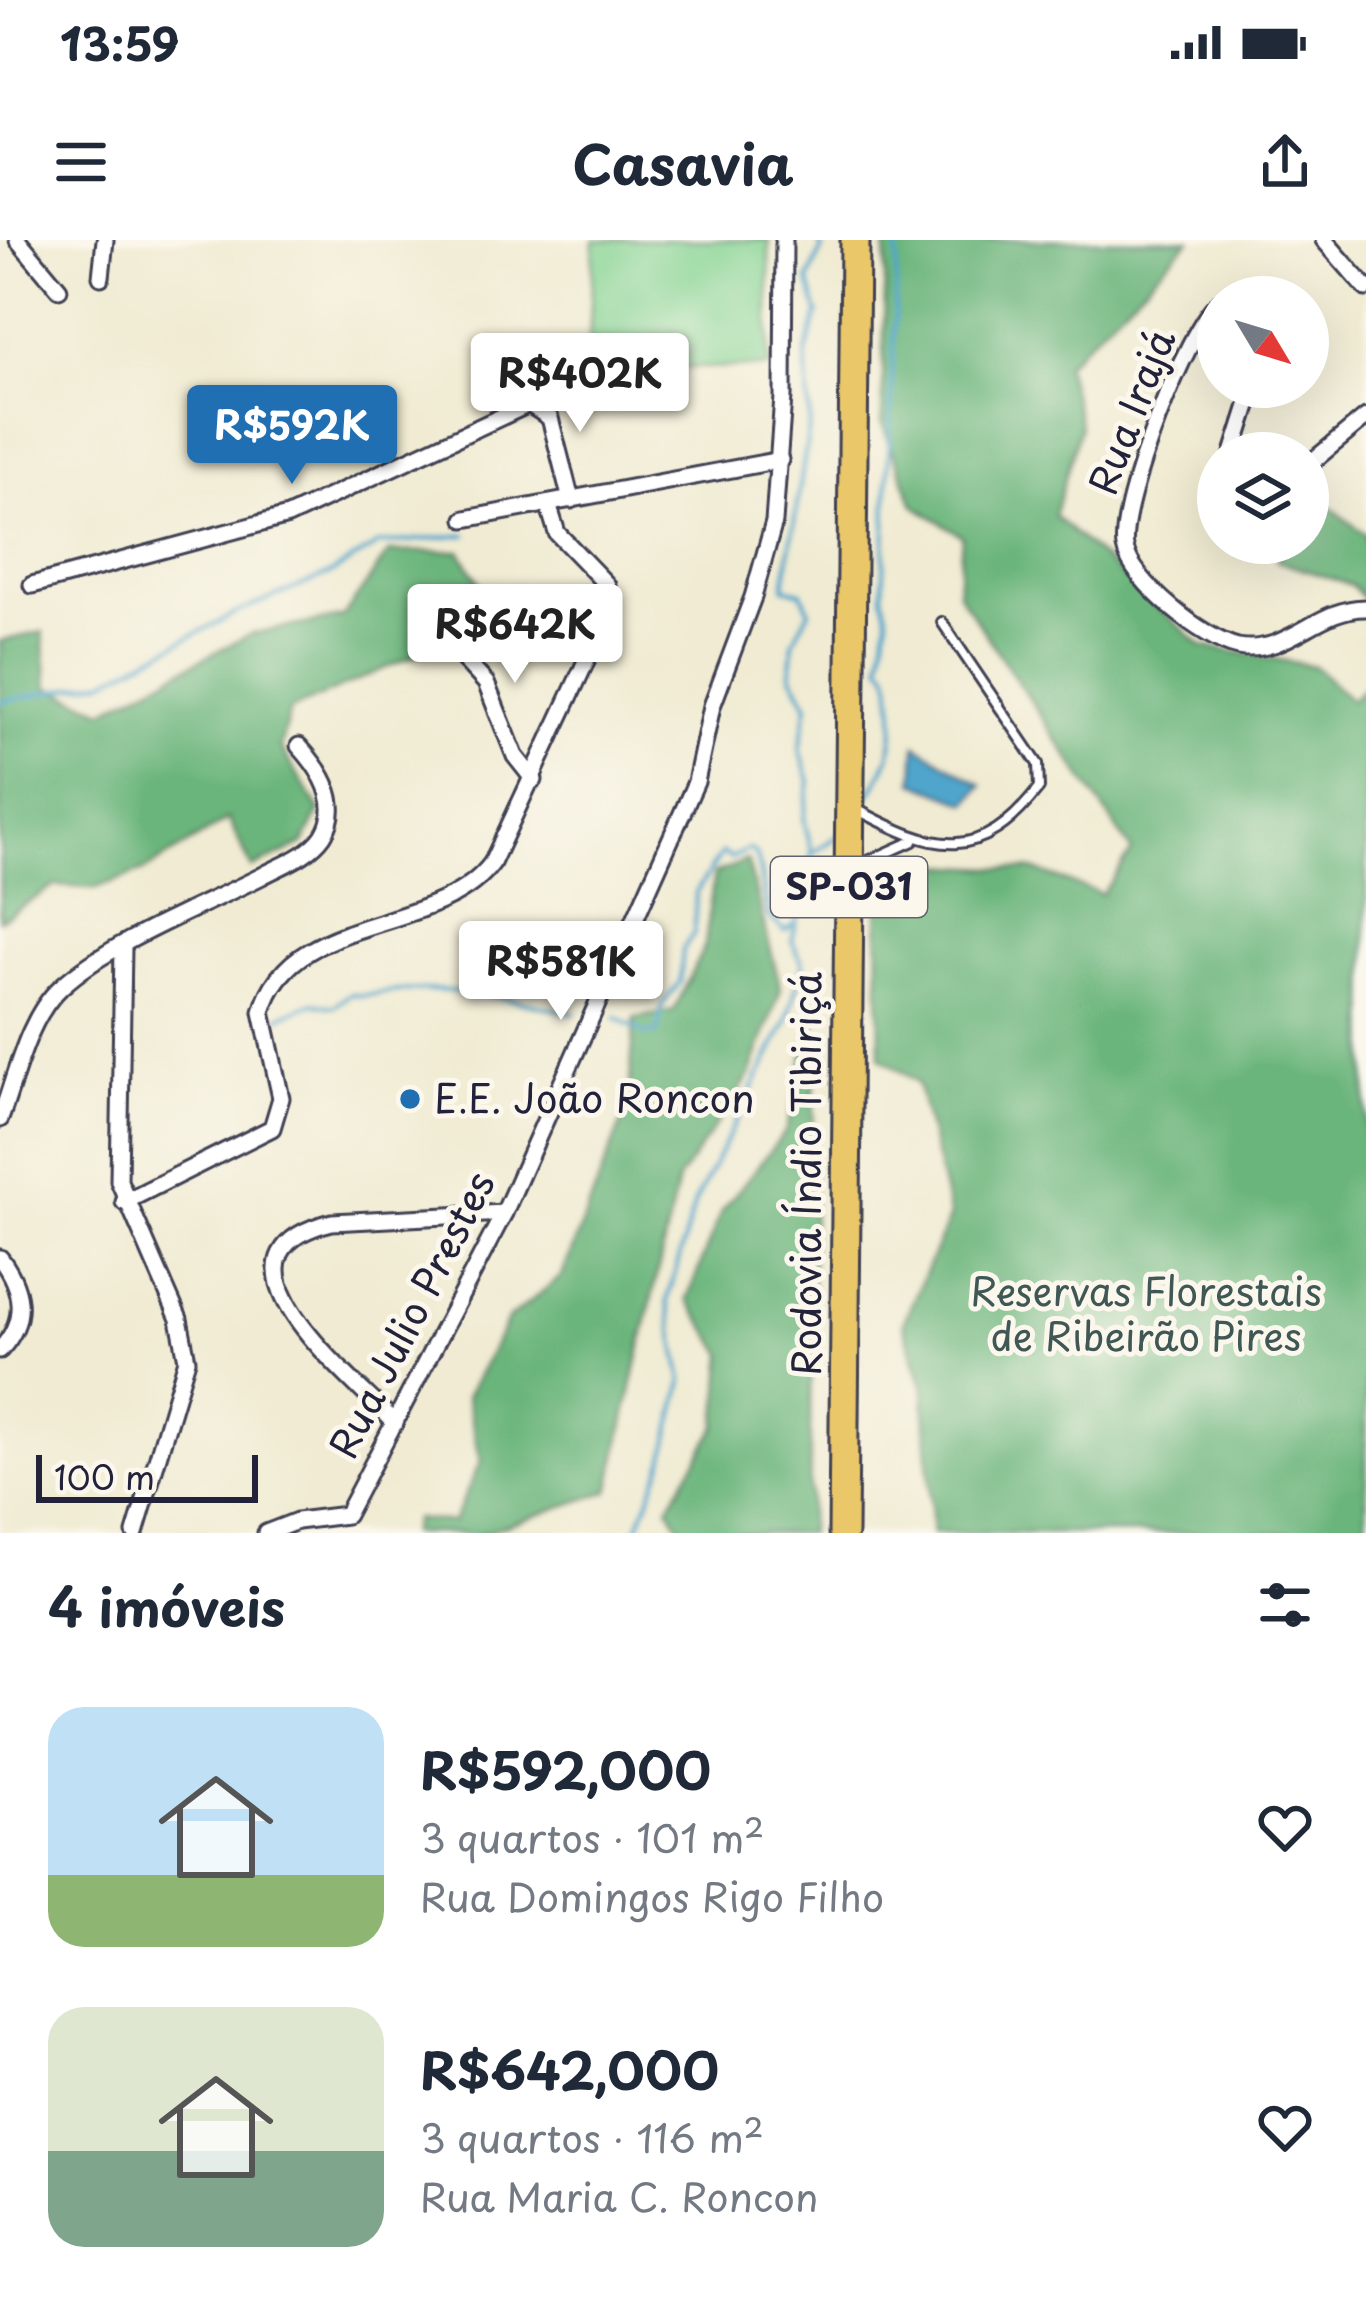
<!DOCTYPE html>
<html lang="pt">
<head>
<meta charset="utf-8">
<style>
	:root { --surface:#fff; --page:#f6f6f7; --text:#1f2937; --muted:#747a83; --accent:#1f6fb2 }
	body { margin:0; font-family:"Playpen Sans",sans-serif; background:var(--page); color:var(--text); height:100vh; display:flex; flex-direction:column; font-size:45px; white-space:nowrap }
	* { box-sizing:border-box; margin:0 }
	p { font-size:39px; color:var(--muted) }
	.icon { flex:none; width:66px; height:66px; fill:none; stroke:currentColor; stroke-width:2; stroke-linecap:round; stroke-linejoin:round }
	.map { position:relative; height:1293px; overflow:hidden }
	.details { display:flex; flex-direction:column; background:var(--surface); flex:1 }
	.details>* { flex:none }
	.needle { width:78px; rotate:128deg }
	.controls { position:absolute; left:1197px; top:36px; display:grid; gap:24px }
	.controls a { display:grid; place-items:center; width:132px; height:132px; border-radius:50%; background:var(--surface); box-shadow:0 12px 48px #0002; font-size:60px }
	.scale { position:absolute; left:36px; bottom:30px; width:222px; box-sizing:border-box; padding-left:12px; border:6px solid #22223b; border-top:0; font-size:33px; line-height:42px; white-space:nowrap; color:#22223b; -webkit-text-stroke:9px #fbf7ec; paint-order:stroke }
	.price { position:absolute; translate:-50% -102px; padding:0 27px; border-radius:12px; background:#fff; color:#222; font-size:39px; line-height:78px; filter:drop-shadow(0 3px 6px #0008) }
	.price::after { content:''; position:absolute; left:50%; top:72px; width:36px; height:27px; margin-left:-18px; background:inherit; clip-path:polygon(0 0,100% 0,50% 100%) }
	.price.active { background:var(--accent); color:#fff }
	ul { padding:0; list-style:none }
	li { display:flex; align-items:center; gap:36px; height:300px; padding:0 48px }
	li span { display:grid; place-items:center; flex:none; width:336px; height:240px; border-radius:36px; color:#555 }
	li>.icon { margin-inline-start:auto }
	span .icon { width:144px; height:144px; fill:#fffc; stroke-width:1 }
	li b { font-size:51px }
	h2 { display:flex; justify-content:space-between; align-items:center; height:144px; padding:0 48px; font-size:51px }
	.status { display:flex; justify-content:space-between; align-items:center; height:84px; padding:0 60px; background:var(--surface); direction:ltr }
	.status svg { height:33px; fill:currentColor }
	header { display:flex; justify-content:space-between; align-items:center; height:156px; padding:0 48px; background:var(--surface); font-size:54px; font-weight:700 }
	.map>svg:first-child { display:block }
	.green { fill:#83d392; stroke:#527a66; stroke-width:3 }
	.forest { fill:#6ab57c; stroke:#466c5c; stroke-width:3 }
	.water { fill:#4fa5cb; stroke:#386483; stroke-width:3 }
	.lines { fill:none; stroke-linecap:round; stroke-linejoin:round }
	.stream { stroke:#4fa5cb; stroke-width:4.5 }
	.lane-casing { stroke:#414052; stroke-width:14 }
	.street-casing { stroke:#414052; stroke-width:21 }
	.highway-casing { stroke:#414052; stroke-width:33 }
	.lane { stroke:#fff; stroke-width:8 }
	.street { stroke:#fff; stroke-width:15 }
	.highway { stroke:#eac769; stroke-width:27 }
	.poi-dot { fill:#1f6fb2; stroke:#fbf7ec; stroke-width:4.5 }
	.labels { text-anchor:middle; stroke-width:10; stroke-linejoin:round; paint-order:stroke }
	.shield { fill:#fbf7ec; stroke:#636270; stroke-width:3 }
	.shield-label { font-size:36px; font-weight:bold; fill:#22223b }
	.street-label { font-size:39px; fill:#22223b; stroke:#fbf7ec }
	.poi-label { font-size:39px; fill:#22223b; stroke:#fbf7ec; text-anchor:start }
	.park-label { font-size:39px; fill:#3f5755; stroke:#fbf7ec }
</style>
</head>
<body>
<div class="status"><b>13:59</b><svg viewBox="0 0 49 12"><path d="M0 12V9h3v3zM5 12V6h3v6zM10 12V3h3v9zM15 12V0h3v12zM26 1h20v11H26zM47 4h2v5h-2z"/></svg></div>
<header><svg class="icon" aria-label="menu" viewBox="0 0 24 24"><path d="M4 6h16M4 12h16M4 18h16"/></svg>Casavia<svg class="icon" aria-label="share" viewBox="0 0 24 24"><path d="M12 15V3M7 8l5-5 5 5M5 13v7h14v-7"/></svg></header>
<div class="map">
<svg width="1366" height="1293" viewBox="0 0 1366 1293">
	<rect width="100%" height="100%" fill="#fbf7ec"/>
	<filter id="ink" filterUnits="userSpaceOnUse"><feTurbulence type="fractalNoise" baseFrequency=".00833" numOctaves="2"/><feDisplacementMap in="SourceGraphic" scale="24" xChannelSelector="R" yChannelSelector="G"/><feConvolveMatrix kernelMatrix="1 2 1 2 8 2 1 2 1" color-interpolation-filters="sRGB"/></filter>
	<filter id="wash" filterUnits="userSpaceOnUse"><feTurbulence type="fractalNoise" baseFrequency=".004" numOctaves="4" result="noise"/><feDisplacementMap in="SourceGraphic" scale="48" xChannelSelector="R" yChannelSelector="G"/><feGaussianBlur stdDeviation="2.7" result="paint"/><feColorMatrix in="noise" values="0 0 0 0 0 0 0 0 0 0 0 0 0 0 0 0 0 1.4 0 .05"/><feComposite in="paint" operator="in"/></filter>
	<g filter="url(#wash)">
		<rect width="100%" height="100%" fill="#f0ebd2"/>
		<polygon class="green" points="594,0 769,0 769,127 588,129"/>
		<g class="forest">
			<polygon points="886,0 1190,0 1065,124 1080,186 1054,276 1202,406 1314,426 1351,460 1366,446 1366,1293 932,1293 924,1148 903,1083 950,976 917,842 880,817 878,667 932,625 1033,630 1102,654 1132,611 958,353 962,296 914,265 882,184"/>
			<polygon points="1309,250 1366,295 1366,362 1351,345 1277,321 1280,303 1308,303"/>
			<polygon points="460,311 484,350 429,409 290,470 280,507 320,570 303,604 252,628 228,579 144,631 95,648 55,646 0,680 0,401 43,392 48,447 104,470 251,394 343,377 389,312"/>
			<polygon points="747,620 781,749 750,835 678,940 609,1251 482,1293 410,1293 414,1279 453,1282 481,1221 466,1157 509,1078 562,1036 628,866 635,778 674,771 705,705 714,634"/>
			<polygon points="815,767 809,1293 684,1293 668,1267 717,1186 724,1114 687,1059 721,972 786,891"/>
		</g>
		<polygon class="water" points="916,505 982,545 968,563 914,542"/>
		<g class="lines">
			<g class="stream">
				<polyline points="0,462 104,441 238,372 332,333 378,304 466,295"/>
				<path d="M863,563c26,-35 35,-61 30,-103 -2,-15 0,-25 -12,-36l7,-46 -5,-21 15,-357"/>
				<polyline points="812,613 837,597"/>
				<path d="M278,777l35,-14 20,4 17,-13c19,4 29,-2 47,-3 60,-5 119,8 177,23"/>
				<polyline points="616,777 644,793 658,793 662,765 680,742 683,709 694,693 696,652 722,613 731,618 749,609 757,616 768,675 784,691 793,686"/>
				<polyline points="636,1293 664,1220 683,1141 667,1061 695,962 787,781 803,724 792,701 812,613 804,579 810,541 800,510 808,465 791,434 793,402 809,371 802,352 784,348 810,182 806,112 818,73 808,40 822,9 818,0"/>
			</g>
		</g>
	</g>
	<g filter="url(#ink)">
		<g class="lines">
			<g class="lane-casing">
				<g id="lane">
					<path d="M858,570c77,41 121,55 181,-22l-1,-24 -96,-142"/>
					<polyline points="855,627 913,601"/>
				</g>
			</g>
			<g class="street-casing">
				<g id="street">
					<polyline points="18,0 59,49"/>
					<polyline points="1324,0 1366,48"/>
					<polyline points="101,37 105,0"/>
					<path d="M1218,63c-31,26 -100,203 -93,244 6,35 80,93 113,100 49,9 80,-40 128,-39"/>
					<polyline points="1233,213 1254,147"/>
					<polyline points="1308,225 1366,177"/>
					<polyline points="465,279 780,220"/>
					<polyline points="32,345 288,276 529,164 550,178 571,260"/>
					<polyline points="445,399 486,443 515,516 534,540"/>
					<polyline points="123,708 119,941 179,1079 187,1120 135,1293"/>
					<path d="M0,879c16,-42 27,-101 61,-132 50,-46 140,-80 201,-111 20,-11 47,-20 61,-40 21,-32 -2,-66 -24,-90"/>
					<path d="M124,962l148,-74 9,-30 -19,-86c27,-102 177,-76 230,-149l116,-249 -1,-29 -50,-52 -9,-29"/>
					<path d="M0,1018c23,31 28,62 0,92"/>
					<path d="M395,1183c-46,-49 -199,-168 -63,-201l172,-9"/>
					<polyline points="266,1293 297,1281 346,1275 504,973 696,542 712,466 753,357 774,282 783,157 784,0"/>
				</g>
			</g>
			<g class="highway-casing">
				<polyline id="highway" points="843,1293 855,0"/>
			</g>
			<use href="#lane" class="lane"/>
			<use href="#street" class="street"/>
			<use href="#highway" class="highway"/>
		</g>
	</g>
	<circle class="poi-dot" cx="410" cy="859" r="12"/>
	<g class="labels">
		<rect class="shield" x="771" y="617" width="156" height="60" rx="9"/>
		<g class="shield-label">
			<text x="849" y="660">SP-031</text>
		</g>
		<g class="street-label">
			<text transform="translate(1132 172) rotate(-69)" y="14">Rua Irajá</text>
			<text transform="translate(807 934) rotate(-90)" y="14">Rodovia Índio Tibiriçá</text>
			<text transform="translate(412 1075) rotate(-63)" y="14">Rua Julio Prestes</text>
		</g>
		<g class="poi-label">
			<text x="434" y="873">E.E. João Roncon</text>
		</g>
		<g class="park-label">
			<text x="1146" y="1066">Reservas Florestais<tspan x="1146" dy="45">de Ribeirão Pires</tspan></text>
		</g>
	</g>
</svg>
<div class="controls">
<a><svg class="needle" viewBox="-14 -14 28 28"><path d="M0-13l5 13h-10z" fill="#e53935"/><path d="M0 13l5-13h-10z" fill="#747a83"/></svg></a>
<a><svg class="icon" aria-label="layers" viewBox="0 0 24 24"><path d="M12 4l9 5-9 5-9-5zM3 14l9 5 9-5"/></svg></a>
</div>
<div class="scale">100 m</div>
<b class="price" style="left:580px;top:195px">R$402K</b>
<b class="price active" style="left:292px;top:247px">R$592K</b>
<b class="price" style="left:515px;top:446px">R$642K</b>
<b class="price" style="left:561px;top:783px">R$581K</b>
</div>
<section class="details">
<h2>4 imóveis<svg class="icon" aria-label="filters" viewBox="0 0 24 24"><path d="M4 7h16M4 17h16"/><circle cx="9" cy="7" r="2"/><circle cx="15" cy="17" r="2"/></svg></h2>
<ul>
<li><span style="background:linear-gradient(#bfe0f5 70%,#8fb573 0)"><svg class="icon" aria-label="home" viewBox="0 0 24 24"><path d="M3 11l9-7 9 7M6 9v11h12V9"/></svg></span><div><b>R$592,000</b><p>3 quartos · 101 m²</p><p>Rua Domingos Rigo Filho</p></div><svg class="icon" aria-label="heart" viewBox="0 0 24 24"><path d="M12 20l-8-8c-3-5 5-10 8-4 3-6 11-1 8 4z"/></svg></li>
<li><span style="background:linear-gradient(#dfe7d0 60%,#7fa58c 0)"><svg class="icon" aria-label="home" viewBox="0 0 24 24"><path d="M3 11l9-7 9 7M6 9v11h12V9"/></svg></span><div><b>R$642,000</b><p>3 quartos · 116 m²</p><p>Rua Maria C. Roncon</p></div><svg class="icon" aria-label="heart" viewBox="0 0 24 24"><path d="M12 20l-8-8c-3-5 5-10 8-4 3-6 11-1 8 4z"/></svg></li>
</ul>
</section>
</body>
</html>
